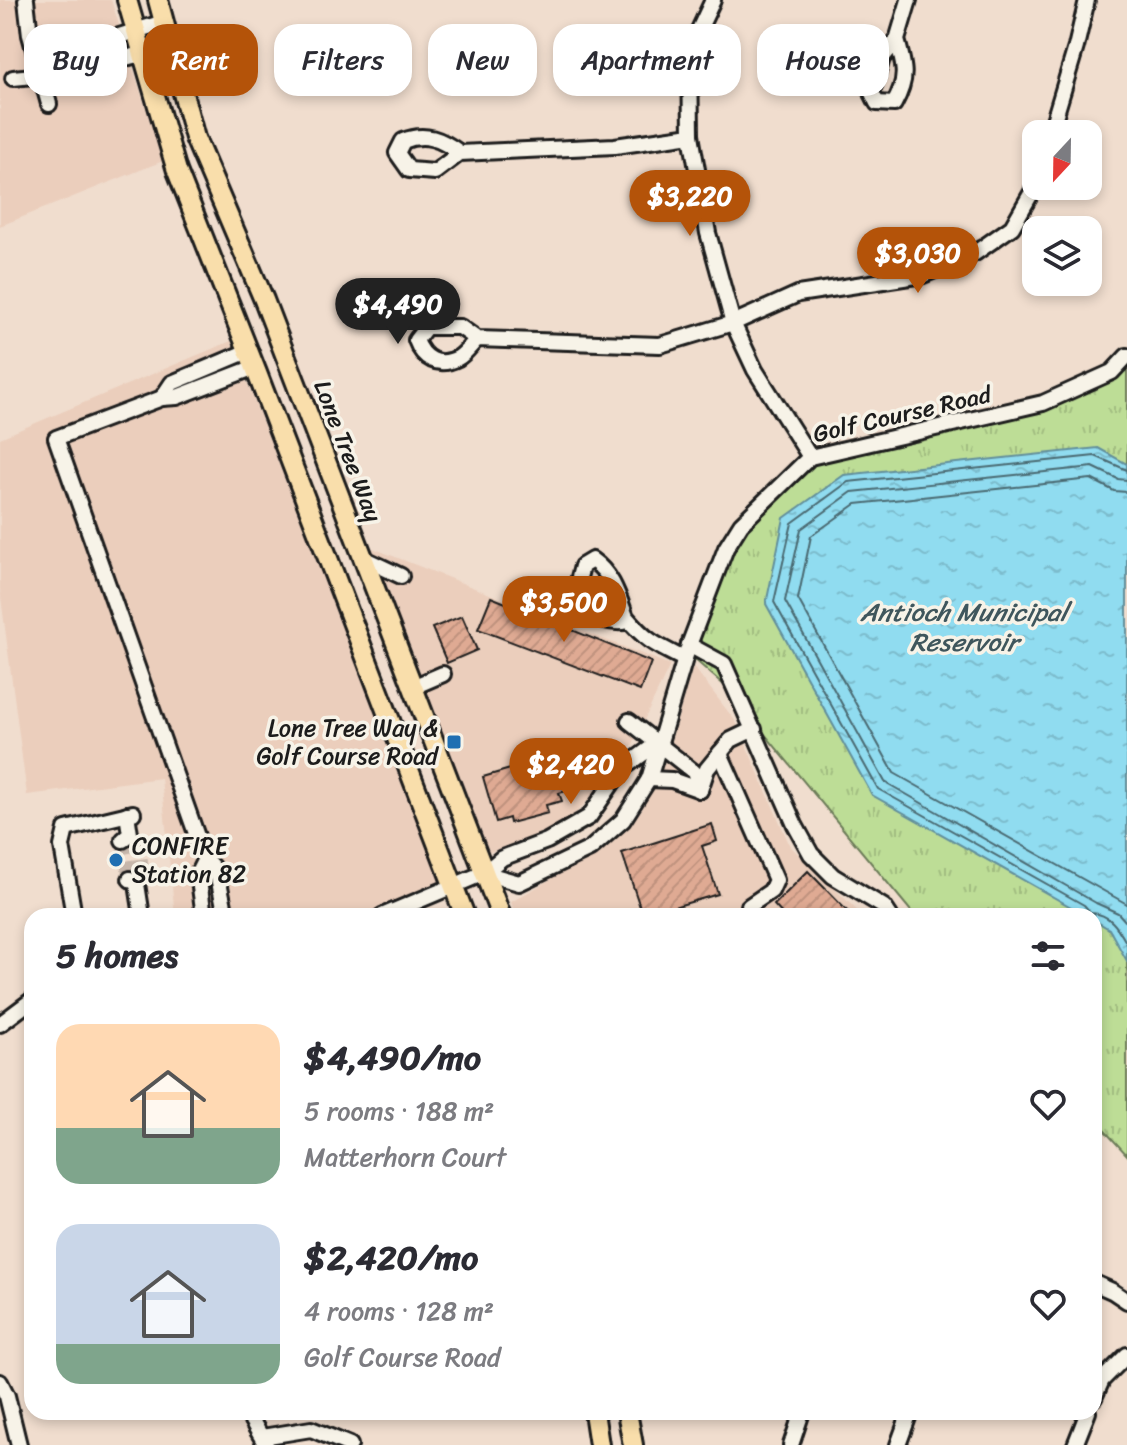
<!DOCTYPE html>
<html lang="en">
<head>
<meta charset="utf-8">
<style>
	:root { --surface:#fff; --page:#f2f2f3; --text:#2b2b33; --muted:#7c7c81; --accent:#b45309 }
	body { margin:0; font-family:Sriracha,sans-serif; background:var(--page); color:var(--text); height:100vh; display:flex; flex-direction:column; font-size:30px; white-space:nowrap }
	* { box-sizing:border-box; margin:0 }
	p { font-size:26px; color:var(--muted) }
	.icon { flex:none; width:44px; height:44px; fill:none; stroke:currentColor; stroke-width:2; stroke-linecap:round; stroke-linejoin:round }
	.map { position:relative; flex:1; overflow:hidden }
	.side { position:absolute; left:24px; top:908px; width:1078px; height:512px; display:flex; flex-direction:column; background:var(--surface); border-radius:24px; box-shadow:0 4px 12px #0003 }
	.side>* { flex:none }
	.top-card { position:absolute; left:24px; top:24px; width:1080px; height:72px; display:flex; gap:16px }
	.needle { width:52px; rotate:202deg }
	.tools { position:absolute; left:1022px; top:120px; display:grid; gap:16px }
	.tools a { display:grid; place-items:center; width:80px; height:80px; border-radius:16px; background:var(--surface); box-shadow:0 4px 12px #0003; font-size:40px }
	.price { position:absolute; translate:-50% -68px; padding:0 18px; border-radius:28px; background:var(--accent); color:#fff; font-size:26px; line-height:52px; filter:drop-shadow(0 2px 4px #0008) }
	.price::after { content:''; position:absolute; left:50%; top:48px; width:24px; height:18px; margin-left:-12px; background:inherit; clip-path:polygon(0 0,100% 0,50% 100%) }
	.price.active { background:#222; color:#fff }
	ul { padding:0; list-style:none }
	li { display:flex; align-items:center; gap:24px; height:200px; padding:0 32px }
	li span { display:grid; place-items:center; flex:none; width:224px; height:160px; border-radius:24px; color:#555 }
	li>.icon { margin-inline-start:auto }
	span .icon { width:96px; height:96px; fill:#fffc; stroke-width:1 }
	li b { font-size:34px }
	h2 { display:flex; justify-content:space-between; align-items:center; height:96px; padding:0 32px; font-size:34px }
	.chip { padding:0 28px; border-radius:24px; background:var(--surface); box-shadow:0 4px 12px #0003; font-size:28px; line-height:72px }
	.chip.active { background:var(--accent); color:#fff }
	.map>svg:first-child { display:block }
	.built { fill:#ebcebc }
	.grass { fill:url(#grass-tufts); stroke:#6c7c59; stroke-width:2 }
	.water { fill:url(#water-ripples); stroke:#628f9b; stroke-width:2 }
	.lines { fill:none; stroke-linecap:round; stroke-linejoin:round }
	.shore { stroke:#4a6971; stroke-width:2 }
	.building { fill:url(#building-hatch); stroke:#1c1c1c; stroke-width:2 }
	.minor-tunnel { stroke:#c6b6aa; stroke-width:14; stroke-dasharray:14 7; stroke-linecap:butt }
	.minor-casing { stroke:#1c1c1c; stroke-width:20 }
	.major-casing { stroke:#1c1c1c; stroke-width:24 }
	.minor { stroke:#f7f3e8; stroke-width:14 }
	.major { stroke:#f9deab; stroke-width:18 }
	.poi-dot { fill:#1f6fb2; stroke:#f7f3e8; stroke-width:3 }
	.labels { text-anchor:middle; stroke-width:7; stroke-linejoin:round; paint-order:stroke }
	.street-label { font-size:24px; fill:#1c1c1c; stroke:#f7f3e8 }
	.poi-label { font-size:24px; fill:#1c1c1c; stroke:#f7f3e8; text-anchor:end }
	.water-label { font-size:26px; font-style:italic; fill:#3f565c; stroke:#f7f3e8 }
</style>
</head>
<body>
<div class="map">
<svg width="1127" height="1445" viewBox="0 0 1127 1445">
	<defs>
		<pattern id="grass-tufts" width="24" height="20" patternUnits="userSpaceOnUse" patternTransform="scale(2)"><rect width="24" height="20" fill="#bddd96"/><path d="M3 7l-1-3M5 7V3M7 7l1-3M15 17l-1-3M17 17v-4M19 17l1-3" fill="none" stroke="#a2bd81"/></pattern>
		<pattern id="water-ripples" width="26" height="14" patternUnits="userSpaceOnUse" patternTransform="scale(2)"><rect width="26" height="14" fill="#90dcf0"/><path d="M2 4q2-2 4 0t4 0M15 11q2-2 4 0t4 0" fill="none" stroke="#7cbccd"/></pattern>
		<pattern id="building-hatch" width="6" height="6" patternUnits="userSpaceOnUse" patternTransform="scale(2)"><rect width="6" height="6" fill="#dfaa93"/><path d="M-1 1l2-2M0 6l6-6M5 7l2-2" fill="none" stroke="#bf927e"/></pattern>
	</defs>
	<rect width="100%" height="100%" fill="#f0ddce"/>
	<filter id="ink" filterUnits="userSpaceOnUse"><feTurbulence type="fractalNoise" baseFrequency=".0125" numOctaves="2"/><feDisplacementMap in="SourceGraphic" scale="16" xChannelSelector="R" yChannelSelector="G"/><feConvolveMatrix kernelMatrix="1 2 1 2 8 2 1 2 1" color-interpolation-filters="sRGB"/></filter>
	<g filter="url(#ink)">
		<g class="built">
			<polygon points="0,0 111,0 163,161 0,226"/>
			<polygon points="231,341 443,884 361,916 175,916 161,778 27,795 0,590 0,438"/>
			<polygon points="370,547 670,665 633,744 602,786 561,828 487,853"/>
			<polygon points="693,666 736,722 790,846 863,916 515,916 511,902 570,868 641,811 665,762"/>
		</g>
		<polygon class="grass" points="1127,356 1127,1155 1094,1119 1094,916 915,916 725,686 686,652 726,548 810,457 1043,403"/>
		<polygon class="water" points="1098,448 1127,464 1127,961 1109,929 1094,920 1094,916 1087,916 872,795 766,604 784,518 844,475"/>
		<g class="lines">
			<g class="shore">
				<path d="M1127,470l-32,-14 -247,26 -56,41 -18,79 104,187 206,116 7,8c20,1 27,15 36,31"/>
				<polyline points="1127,480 1118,479 1093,467 852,492 801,529 785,601 885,782 1096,903 1118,913 1127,923"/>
				<polyline points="1127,492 1114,491 1091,479 856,504 811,536 798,599 894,773 1127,904"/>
			</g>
		</g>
		<g class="building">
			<polygon points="491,597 651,662 640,691 478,629"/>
			<polygon points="462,616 477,650 447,663 432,628"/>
			<polygon points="517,767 520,778 530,775 533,785 563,777 566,791 559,793 562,801 546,805 548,813 510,823 509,818 496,822 483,777"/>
			<polygon points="712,824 717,841 702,846 718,894 643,916 622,853"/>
			<polygon points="808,871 852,916 784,916 774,905"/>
		</g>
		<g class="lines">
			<g class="minor-tunnel">
				<polyline points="138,838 143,877"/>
				<polyline points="123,840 130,879"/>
			</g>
			<g class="minor-casing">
				<g id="minor">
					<polyline points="26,0 30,35 49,104"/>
					<polyline points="713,0 690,49 691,135 708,233 733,323 755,370 810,457"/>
					<path d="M897,40c8,28 11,38 -3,64l-17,-1 -5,-10 10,-35 15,-18 12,-40"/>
					<polyline points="39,74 65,53 164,22"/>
					<polyline points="13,78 74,72 170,46"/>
					<polyline points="1050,134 1076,47 1087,0"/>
					<path d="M460,153c-19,-14 -35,-21 -57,-12l-6,12 12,17 26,2 25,-19 155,-7 76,-11"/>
					<path d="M477,339c-6,6 -12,15 -19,19 -20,10 -35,1 -42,-18l10,-13h34l17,12 183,6 73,-22 65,-29 125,-19 52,-22 37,-26 20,-35 4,-12"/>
					<polyline points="162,398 172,383 248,351"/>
					<polyline points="363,558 401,576"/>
					<path d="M629,621c-19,5 -41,-7 -57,-17l10,-38 10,-6c20,14 26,35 34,57 21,25 30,28 58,42"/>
					<polyline points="689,645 724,664 795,825 811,854 833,876 884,907 890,916"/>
					<polyline points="413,687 443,674"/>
					<polyline points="629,721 694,772 700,790"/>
					<polyline points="720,753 731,740 754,729"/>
					<polyline points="649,779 672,780 700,790"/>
					<polyline points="700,790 707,769 720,753 776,880 771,891 749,906"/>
					<polyline points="123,840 130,834 127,814"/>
					<polyline points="484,873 519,883 590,849 623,820 649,779 689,645 726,548 741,524 810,457 1043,403 1112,372 1127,356"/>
					<polyline points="130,879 137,884 142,916"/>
					<polyline points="74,916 62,846 66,829 133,813"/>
					<polyline points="204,916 198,873 205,859"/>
					<polyline points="226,916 217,872 205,859 56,438 162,398 177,397 255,367"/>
					<polyline points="382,916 484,873 502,858 547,841 589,817 622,769 659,742"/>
					<polyline points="0,1024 32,1000"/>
					<polyline points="1094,1283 1112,1291 1127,1301"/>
					<polyline points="0,1382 7,1396 19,1445"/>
					<polyline points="1094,1398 1102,1380 1127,1355"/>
					<polyline points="247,1412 266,1445"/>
					<polyline points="262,1437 311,1429 350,1445"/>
					<polyline points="791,1445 802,1412"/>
					<polyline points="898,1445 910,1412"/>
					<polyline points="1075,1445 1088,1412"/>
				</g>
			</g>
			<g class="major-casing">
				<g id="major">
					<polyline points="127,0 177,171 257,373 465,916"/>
					<polyline points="158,0 195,138 264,300 501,916"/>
					<polyline points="594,1412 599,1445"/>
					<polyline points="627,1412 633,1445"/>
				</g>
			</g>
			<use href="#minor" class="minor"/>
			<use href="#major" class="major"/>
		</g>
	</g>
	<g class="poi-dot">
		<rect x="446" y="734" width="16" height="16" rx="4"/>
		<circle cx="116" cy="860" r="8"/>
	</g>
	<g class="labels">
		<g class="street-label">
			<text transform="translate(902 414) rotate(-13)" y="8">Golf Course Road</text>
			<text transform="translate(348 451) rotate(69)" y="8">Lone Tree Way</text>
		</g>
		<g class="poi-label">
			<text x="438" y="736">Lone Tree Way &amp;<tspan x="438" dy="28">Golf Course Road</tspan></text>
			<text x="132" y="854" text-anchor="start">CONFIRE<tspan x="132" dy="28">Station 82</tspan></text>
		</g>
		<g class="water-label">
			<text x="964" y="621">Antioch Municipal<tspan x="964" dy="30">Reservoir</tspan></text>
		</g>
	</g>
</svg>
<div class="tools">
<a><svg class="needle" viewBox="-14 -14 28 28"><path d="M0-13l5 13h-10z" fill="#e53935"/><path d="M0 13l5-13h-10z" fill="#7c7c81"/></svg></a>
<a><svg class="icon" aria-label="layers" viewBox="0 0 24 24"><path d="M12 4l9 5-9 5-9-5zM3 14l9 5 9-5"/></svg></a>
</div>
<b class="price" style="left:690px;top:238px">$3,220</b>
<b class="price" style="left:918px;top:295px">$3,030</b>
<b class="price active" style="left:398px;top:346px">$4,490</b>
<b class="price" style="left:564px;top:644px">$3,500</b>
<b class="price" style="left:571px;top:806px">$2,420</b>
<div class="top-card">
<a class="chip">Buy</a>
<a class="chip active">Rent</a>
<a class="chip">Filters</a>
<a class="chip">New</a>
<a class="chip">Apartment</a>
<a class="chip">House</a>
</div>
<section class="side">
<h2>5 homes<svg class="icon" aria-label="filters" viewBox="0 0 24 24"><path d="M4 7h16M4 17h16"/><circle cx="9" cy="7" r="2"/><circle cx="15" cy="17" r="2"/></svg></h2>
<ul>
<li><span style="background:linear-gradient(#ffd9b3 65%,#7fa58c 0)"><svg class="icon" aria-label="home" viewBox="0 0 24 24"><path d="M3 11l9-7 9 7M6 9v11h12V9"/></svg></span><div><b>$4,490/mo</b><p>5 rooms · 188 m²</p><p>Matterhorn Court</p></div><svg class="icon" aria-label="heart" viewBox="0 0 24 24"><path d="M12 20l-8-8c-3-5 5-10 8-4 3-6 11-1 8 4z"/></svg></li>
<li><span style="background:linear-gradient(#c9d6e8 75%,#7fa58c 0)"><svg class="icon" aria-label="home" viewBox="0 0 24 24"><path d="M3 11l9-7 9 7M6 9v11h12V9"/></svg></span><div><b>$2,420/mo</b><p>4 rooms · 128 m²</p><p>Golf Course Road</p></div><svg class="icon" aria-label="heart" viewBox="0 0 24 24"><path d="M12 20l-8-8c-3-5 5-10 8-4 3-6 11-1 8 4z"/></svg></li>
</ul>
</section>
</div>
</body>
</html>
